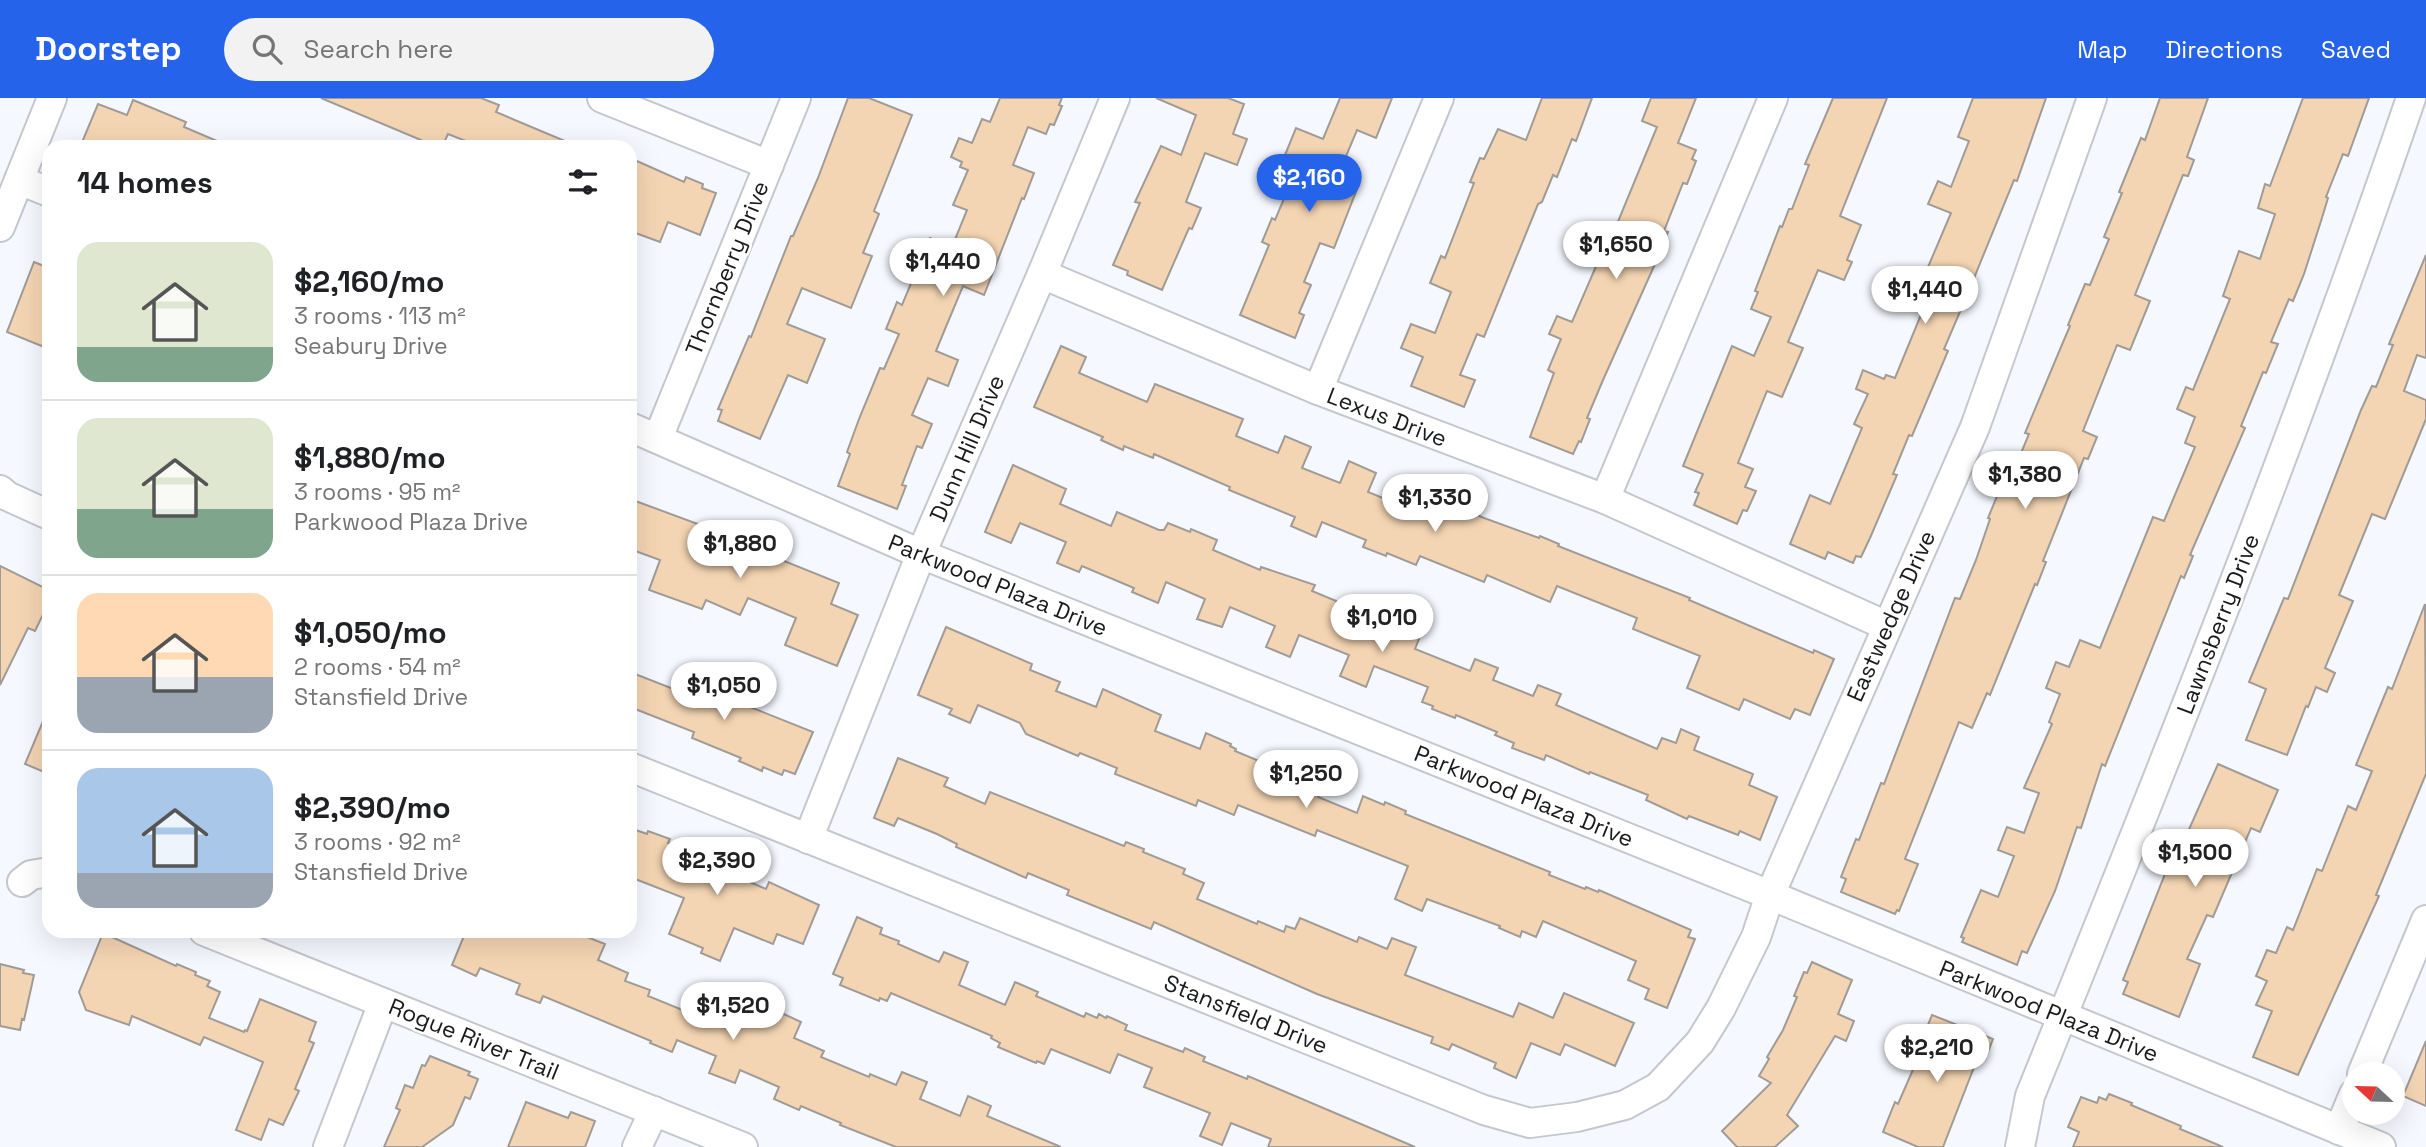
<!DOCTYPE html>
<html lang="en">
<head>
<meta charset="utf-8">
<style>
	:root { --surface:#fff; --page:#f2f2f2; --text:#202124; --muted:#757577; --line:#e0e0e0; --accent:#2563eb }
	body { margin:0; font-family:"Space Grotesk",sans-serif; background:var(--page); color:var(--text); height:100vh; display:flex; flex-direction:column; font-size:26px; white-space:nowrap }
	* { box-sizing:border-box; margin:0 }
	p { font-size:23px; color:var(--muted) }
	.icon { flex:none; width:38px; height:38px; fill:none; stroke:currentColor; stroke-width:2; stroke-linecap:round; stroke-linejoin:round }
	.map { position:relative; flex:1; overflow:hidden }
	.sheet { position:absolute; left:42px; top:42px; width:595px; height:798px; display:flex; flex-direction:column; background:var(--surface); border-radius:21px; box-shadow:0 7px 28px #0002 }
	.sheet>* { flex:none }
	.needle { width:46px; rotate:292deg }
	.buttons { position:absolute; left:2342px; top:964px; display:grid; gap:14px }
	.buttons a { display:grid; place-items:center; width:63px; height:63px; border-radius:50%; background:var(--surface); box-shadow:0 7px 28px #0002; font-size:35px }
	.price { position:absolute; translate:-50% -60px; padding:0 16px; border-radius:24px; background:#fff; color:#222; font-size:23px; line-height:46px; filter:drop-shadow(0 2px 4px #0008) }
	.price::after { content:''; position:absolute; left:50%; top:42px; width:21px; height:16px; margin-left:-10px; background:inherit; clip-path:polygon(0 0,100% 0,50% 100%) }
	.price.current { background:var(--accent); color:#fff }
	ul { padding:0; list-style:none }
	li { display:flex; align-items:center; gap:21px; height:175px; padding:0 35px }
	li+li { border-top:2px solid var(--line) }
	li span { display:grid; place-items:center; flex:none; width:196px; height:140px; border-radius:21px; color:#555 }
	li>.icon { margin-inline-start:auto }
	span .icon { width:84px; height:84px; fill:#fffc; stroke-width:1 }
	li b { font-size:30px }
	h2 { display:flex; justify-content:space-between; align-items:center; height:84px; padding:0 35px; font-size:30px }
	header { display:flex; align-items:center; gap:42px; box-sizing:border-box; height:98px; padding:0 35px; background:var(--accent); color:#fff }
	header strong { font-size:33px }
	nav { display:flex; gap:38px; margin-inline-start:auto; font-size:24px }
	.search { width:490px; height:63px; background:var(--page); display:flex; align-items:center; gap:18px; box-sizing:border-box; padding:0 24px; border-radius:38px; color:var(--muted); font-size:26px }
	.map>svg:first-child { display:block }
	.building { fill:#f4d5b3; stroke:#a09b96; stroke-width:2 }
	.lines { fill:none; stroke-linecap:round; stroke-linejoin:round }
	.minor-casing { stroke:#c4c7cd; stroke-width:32 }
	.minor { stroke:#fff; stroke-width:28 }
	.labels { text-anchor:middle; stroke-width:5; stroke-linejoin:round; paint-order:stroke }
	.street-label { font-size:23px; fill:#181a1c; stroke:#fff }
</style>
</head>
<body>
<header>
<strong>Doorstep</strong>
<div class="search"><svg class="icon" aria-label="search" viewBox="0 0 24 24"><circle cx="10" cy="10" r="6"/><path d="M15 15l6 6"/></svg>Search here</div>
<nav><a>Map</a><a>Directions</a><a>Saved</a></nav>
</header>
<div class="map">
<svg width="2426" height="1049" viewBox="0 0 2426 1049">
	<rect width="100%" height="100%" fill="#f5f8fe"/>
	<g class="building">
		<polygon points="321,0 481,0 499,7 496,14 579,49 481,49 448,36 442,49 418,49 421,42"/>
		<polygon points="848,0 869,0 912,17 874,113 879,116 863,155 872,158 851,210 802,190 787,226 825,241 807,285 788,277 760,341 718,323 722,312 718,311 749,238 751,239 791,138 793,138 818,80"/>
		<polygon points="1000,0 1062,0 1059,7 1062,8 1054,27 1050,26 1046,36 1028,29 1013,67 1034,75 1024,101 1022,100 984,197 963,188 945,231 936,253 958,262 948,288 928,280 912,317 932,326 922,350 917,348 902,387 906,388 897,411 838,388 850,356 847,354 859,321 880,270 884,271 899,236 886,231 897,204 902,207 930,140 952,149 967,112 953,107 968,72 960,69 962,64 951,59 959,40 972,45 982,21 990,24"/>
		<polygon points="1156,0 1228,0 1244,6 1233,36 1247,41 1237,67 1205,55 1186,104 1201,110 1192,131 1189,130 1162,192 1127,177 1128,173 1113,167 1140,105 1135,104 1161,48 1181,57 1196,17"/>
		<polygon points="1340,0 1392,0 1376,40 1357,32 1336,82 1357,91 1334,150 1320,145 1304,184 1311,187 1299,215 1304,217 1295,240 1240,217 1269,147 1262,144 1272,120 1275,122 1300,63 1285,57 1296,30 1323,41"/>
		<polygon points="1542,0 1592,0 1576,43 1572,41 1557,79 1553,77 1542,104 1538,106 1484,239 1477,236 1460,277 1475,282 1464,309 1411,288 1423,259 1401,250 1411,226 1435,235 1451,194 1430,185 1441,158 1445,160 1474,85 1470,84 1480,60 1484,61 1498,31 1526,42"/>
		<polygon points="1651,0 1696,0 1678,45 1696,52 1692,61 1696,63 1687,86 1683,85 1664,133 1668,134 1659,157 1603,282 1587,320 1590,321 1581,344 1579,343 1573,356 1530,339 1554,275 1548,272 1561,241 1549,236 1557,218 1572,224 1600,159 1603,160 1657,29 1642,23"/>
		<polygon points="1833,0 1887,0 1840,118 1861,127 1847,162 1852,164 1844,182 1818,172 1788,244 1803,250 1782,299 1767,293 1738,365 1753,371 1745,389 1756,393 1747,413 1743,412 1737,426 1694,407 1699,395 1695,394 1703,376 1683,368 1732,248 1754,258 1771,219 1751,211 1758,194 1755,193 1780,128 1782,129 1789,111 1792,111 1809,67 1805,66"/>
		<polygon points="1973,0 2046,0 2017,83 2014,82 1972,185 1975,187 1966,210 1962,209 1944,251 1948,253 1912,338 1909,337 1893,376 1897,377 1870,440 1861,459 1856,458 1853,465 1828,454 1825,461 1790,446 1810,397 1830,406 1862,330 1854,326 1868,296 1856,291 1863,272 1884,281 1886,277 1895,280 1925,207 1914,202 1951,115 1928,106 1938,83 1951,89 1969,43 1958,39"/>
		<polygon points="2160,0 2208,0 2187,59 2194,62 2188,78 2183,77 2135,197 2150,203 2130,252 2117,247 2083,333 2097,339 2088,361 2084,360 2043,463 2046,464 2037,487 2035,486 1990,597 1987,595 1972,630 1959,624 1905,761 1918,766 1899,813 1897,812 1895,816 1841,794 1846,781 1841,779 1856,741 1859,742 1881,685 1884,686 1955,500 1960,501 1976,462 1990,421 1988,420 2007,374 2012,377 2029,336 2025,335 2061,249 2070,228 2068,227 2085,186 2090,187 2109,141 2104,139 2122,95 2119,94 2141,40 2145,42"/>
		<polygon points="2303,0 2369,0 2348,58 2343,56 2326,99 2328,100 2321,123 2304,176 2293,203 2289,201 2271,244 2278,246 2266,275 2263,274 2241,328 2245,330 2190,457 2193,458 2184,480 2181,478 2105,668 2102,666 2081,730 2077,729 2055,793 2027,855 2022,853 2017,867 1962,844 1964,840 1961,839 1981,792 1998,799 2014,758 1998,752 2007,729 2024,735 2039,695 2024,690 2052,626 2049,624 2060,596 2046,590 2056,564 2069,569 2080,542 2100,550 2153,419 2164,423 2195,349 2185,345 2195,319 2177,311 2186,289 2193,292 2230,201 2223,198 2239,153 2260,161 2275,116 2258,110 2265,86 2270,88"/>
		<polygon points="133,2 186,24 184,29 231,49 80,49 98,6 127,17"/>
		<polygon points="630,60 684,84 686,79 703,86 702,90 716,95 700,137 668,124 660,144 630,133"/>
		<polygon points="2426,157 2426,260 2417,257 2404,293 2426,302 2426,321 2385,421 2372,416 2339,497 2353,503 2325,570 2335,575 2327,594 2316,589 2308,609 2306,608 2287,657 2246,642 2266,591 2249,584 2284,500 2288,501 2361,312 2372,288 2376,289 2393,247 2389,246"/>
		<polygon points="34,164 49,170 49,251 7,234"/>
		<polygon points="1061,248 1086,259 1079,275 1147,304 1155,286 1243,321 1236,338 1278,355 1285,338 1311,349 1302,370 1340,385 1349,363 1376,375 1368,394 1410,411 1418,391 1484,420 1539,440 1540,438 1559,446 1558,448 1690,500 1689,502 1813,555 1814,552 1834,561 1810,617 1795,611 1790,621 1744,601 1739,612 1687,590 1700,558 1633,531 1637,520 1557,488 1550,504 1487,477 1484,484 1420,458 1416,467 1387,455 1386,458 1363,449 1366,442 1322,424 1316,439 1291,428 1295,419 1229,392 1230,389 1154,356 1153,360 1124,348 1123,352 1101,342 1103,339 1034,309"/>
		<polygon points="1013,367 1066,391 1060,406 1111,428 1117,414 1159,432 1164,432 1168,425 1190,434 1191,431 1217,442 1213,452 1260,472 1261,469 1315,487 1312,493 1346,507 1344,512 1392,531 1398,515 1425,526 1415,551 1470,573 1475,561 1498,570 1493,582 1533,598 1538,587 1561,596 1556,607 1657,651 1662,640 1676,645 1681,631 1699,639 1694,652 1753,676 1749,687 1777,699 1760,742 1740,733 1738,737 1689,718 1687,721 1646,702 1648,697 1590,674 1589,676 1546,657 1544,662 1512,650 1514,645 1495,637 1497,634 1456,617 1455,620 1432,611 1433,608 1422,604 1428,589 1374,568 1366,589 1340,578 1349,557 1299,537 1290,559 1266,549 1275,528 1230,509 1222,529 1197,521 1205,501 1166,484 1158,505 1132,494 1134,490 1082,468 1079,474 1057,465 1066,444 1020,425 1011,445 985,434"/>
		<polygon points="630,401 706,429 704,433 762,456 764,452 785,461 784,463 839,485 831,506 858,517 837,568 785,547 796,520 748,500 740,517 706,502 702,511 649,492 660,462 630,451"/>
		<polygon points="0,468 49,492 49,504 35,533 28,530 0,587"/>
		<polygon points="2425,506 2426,676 2376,797 2379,798 2369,820 2298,977 2253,959 2272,913 2256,907 2267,883 2256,878 2267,852 2276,855 2287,829 2293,832 2317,771 2322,773 2348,708 2356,712 2372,673 2356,667 2388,589 2392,591"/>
		<polygon points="946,529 1032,566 1030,572 1060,584 1056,593 1096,609 1103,591 1161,617 1155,633 1200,651 1206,635 1231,646 1230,648 1236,651 1235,653 1278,671 1281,661 1306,671 1303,678 1310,681 1308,686 1321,690 1318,699 1357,715 1363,698 1384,707 1385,704 1406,713 1405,716 1550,774 1549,777 1585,791 1586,789 1598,794 1599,792 1691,832 1688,839 1695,841 1667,910 1645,901 1649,891 1628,882 1636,863 1543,823 1536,839 1522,833 1520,839 1499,830 1500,828 1427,801 1422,813 1395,801 1408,768 1317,732 1315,738 1238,707 1234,717 1198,702 1196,708 1115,676 1117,670 1080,655 1078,658 1026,636 1020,625 978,607 970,625 949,616 952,611 918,597"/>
		<polygon points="630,574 686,596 694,575 739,594 735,603 813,634 795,676 784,672 782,677 763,669 762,673 739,663 741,660 692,640 694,634 630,609"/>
		<polygon points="49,609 49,676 25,666"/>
		<polygon points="898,660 948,680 944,688 985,706 990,694 1124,748 1126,744 1144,751 1143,754 1185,771 1183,776 1204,785 1197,801 1257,826 1258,823 1284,834 1286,828 1295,831 1300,820 1357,844 1359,839 1387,851 1392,840 1416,849 1405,877 1513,919 1519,905 1553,920 1564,895 1634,925 1615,968 1565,946 1560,957 1531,945 1516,980 1494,970 1496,965 1452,946 1449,952 1431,945 1433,939 1317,896 1154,824 1151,831 1067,797 1069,792 1028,775 1026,780 956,749 957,746 937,736 898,720 894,728 874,720"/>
		<polygon points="2218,666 2278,692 2260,734 2251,730 2213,819 2207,817 2187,861 2200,866 2179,919 2123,896 2128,884 2123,882 2169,766 2179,743 2183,745"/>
		<polygon points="630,730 647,736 648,733 670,741 668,745 725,766 722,772 766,791 769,784 819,807 803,846 777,836 773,846 734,830 720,863 701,855 703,850 669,836 684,800 630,779"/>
		<polygon points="857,819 882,830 880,836 899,843 898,846 939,864 944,854 968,864 959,887 1005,907 1015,884 1038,894 1036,898 1084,919 1086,915 1097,920 1099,916 1106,920 1107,918 1127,927 1125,932 1183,954 1185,950 1205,959 1203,963 1247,981 1248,978 1269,987 1415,1049 1268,1049 1271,1041 1231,1025 1222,1047 1200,1038 1210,1015 1144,989 1152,970 1118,956 1110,975 1051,951 1044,966 1037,963 1036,965 998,949 1000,945 991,940 992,938 891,895 887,903 880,900 879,903 840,887 843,880 833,876"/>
		<polygon points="466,833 566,833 581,839 582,837 605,846 598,862 628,875 625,883 650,892 648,898 697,918 710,892 744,906 747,899 801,924 794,940 824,953 821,959 869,979 870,976 896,987 902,974 927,984 920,1001 960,1018 968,998 991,1008 987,1018 1061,1049 896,1049 840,1027 841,1025 801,1008 799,1012 774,1001 779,989 740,972 735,985 709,975 716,958 677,942 672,954 650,945 651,943 543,898 540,905 516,896 520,886 480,870 476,878 452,867"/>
		<polygon points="103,835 176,868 177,866 196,874 195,877 210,883 207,888 220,894 209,920 244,934 245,932 247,933 260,901 316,924 309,943 314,945 295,991 299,993 283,1027 269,1021 261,1042 236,1032 263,964 204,939 200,947 132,918 129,927 86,912 79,894"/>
		<polygon points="1812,864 1852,882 1838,916 1854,923 1846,943 1835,938 1787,1017 1798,1028 1775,1049 1737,1049 1722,1033 1771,985 1759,978 1769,961 1767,959 1783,932 1797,899 1794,898 1804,874 1807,875"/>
		<polygon points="0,866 24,872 23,875 34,877 24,922 22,921 20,932 0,928"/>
		<polygon points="1932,917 1993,941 1985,961 1978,959 1943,1049 1918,1049 1883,1034 1895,1004 1898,1006 1915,967 1912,966"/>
		<polygon points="2426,943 2426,1008 2403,998"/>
		<polygon points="430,958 470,974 468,977 478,981 470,1001 465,999 453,1027 422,1049 384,1049 400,1012 396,1010 405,987 413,990 422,967 425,968"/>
		<polygon points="2109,996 2132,1005 2131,1007 2181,1028 2180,1031 2223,1049 2073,1049 2079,1034 2068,1029 2081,999 2097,1005 2099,999 2106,1002"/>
		<polygon points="526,1004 568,1020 571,1014 595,1023 585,1049 508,1049"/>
	</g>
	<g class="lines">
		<g class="minor-casing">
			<g id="minor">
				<polyline points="602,0 769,67"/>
				<polyline points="19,82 49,94"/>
				<polyline points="0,129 52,0"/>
				<polyline points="1042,176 1318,292 1605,401 1887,528"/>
				<polyline points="1318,292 1439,0"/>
				<polyline points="630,329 921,456 1770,797 2381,1049"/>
				<polyline points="658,340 796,0"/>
				<polyline points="0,392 7,398 49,417"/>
				<polyline points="1605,401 1773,0"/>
				<polyline points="630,669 1484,1012 1530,1025 1577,1019 1625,1007 1658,989 1700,944 1721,910 1756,839 1770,797 1975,329 2092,0"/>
				<polyline points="808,741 921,456 1042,176 1115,0"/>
				<polyline points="22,784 31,777 49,774"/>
				<polyline points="204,833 743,1049"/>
				<polyline points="2362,976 2426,822"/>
				<polyline points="2339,1032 2354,996"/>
				<polyline points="328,1049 383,905"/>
				<polyline points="637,1049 654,1013"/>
				<path d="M2020,1049l10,-51c134,-330 266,-661 381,-998"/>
			</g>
		</g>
		<use href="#minor" class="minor"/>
	</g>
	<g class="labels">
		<g class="street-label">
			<text transform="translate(727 170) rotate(-68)" y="8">Thornberry Drive</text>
			<text transform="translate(1387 319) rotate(21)" y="8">Lexus Drive</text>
			<text transform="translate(967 350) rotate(-67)" y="8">Dunn Hill Drive</text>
			<text transform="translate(998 487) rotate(22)" y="8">Parkwood Plaza Drive</text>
			<text transform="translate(1891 518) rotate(-66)" y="8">Eastwedge Drive</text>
			<text transform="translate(2218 526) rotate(-69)" y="8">Lawnsberry Drive</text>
			<text transform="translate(1524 698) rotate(22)" y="8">Parkwood Plaza Drive</text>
			<text transform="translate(2049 913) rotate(22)" y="8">Parkwood Plaza Drive</text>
			<text transform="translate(1246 916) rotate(22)" y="8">Stansfield Drive</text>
			<text transform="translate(474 941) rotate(22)" y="8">Rogue River Trail</text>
		</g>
	</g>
</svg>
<div class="buttons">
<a><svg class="needle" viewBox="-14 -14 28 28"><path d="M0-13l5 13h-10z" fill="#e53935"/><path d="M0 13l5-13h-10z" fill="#757577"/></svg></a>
</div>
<b class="price current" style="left:1309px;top:116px">$2,160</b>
<b class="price" style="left:1616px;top:183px">$1,650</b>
<b class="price" style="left:943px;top:200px">$1,440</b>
<b class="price" style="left:1925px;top:228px">$1,440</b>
<b class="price" style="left:2025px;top:413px">$1,380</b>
<b class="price" style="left:1435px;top:436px">$1,330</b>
<b class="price" style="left:740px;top:482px">$1,880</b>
<b class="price" style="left:1382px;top:556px">$1,010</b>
<b class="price" style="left:724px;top:624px">$1,050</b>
<b class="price" style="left:1306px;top:712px">$1,250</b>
<b class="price" style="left:2195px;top:791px">$1,500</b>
<b class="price" style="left:717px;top:799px">$2,390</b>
<b class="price" style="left:733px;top:944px">$1,520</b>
<b class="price" style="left:1937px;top:986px">$2,210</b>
<section class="sheet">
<h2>14 homes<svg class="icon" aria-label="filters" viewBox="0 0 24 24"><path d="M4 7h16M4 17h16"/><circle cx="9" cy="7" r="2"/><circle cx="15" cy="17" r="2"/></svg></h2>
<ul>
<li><span style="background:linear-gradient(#dfe7d0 75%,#7fa58c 0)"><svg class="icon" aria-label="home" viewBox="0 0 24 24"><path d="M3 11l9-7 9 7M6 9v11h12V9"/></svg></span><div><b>$2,160/mo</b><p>3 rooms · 113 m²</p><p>Seabury Drive</p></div></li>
<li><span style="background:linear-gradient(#dfe7d0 65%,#7fa58c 0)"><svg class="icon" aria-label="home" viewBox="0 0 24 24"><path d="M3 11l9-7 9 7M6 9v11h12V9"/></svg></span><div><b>$1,880/mo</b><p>3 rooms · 95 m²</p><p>Parkwood Plaza Drive</p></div></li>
<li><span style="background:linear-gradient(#ffd9b3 60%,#9aa5b1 0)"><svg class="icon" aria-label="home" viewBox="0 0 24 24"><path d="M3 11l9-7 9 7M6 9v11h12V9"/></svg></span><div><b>$1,050/mo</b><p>2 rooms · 54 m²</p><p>Stansfield Drive</p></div></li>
<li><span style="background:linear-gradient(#a9c7e8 75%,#9aa5b1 0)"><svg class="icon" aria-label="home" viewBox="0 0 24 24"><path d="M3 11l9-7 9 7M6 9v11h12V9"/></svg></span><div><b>$2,390/mo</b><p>3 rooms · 92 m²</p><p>Stansfield Drive</p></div></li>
</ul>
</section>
</div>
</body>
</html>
